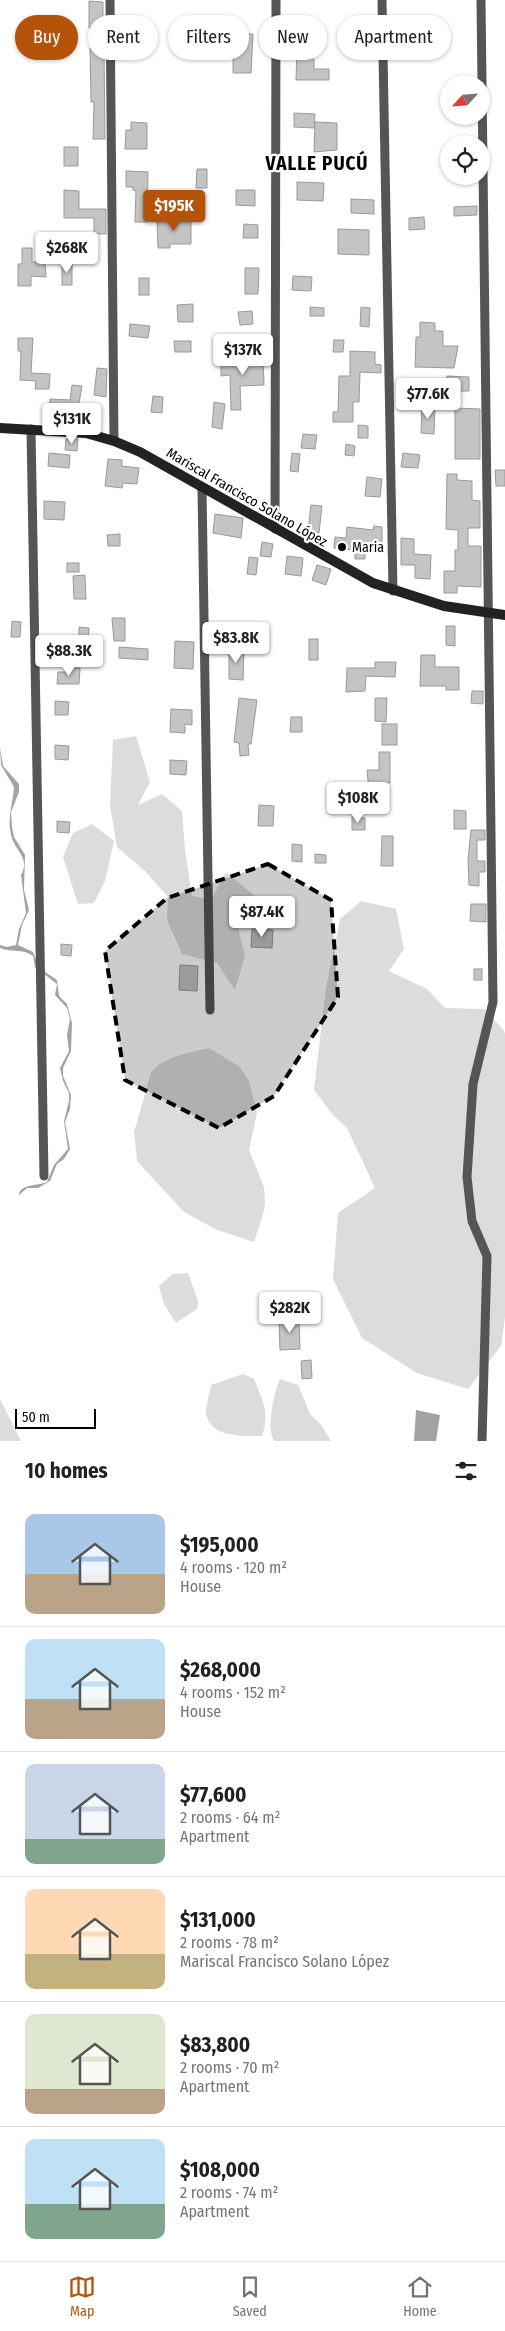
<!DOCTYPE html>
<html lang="en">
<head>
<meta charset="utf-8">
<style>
	:root { --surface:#fff; --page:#f6f6f6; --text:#202124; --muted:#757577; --line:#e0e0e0; --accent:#b45309 }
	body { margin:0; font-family:"Fira Sans Condensed",sans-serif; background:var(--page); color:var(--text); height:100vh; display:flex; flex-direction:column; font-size:19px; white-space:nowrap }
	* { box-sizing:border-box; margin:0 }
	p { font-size:16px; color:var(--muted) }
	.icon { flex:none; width:28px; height:28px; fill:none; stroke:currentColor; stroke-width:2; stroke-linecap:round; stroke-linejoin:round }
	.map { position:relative; height:1441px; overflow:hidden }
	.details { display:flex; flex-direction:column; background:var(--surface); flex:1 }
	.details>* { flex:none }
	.banner { position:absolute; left:15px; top:15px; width:475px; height:45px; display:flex; gap:10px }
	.needle { width:32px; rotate:244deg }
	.buttons { position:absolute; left:440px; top:75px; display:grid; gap:10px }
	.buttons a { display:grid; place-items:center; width:50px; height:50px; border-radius:50%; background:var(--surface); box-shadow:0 1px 4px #0004; font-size:25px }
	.scale { position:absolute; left:15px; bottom:12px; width:81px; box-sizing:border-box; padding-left:5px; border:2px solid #000; border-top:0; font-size:14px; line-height:18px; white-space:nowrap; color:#000; -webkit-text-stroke:4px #fff; paint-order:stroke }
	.price { position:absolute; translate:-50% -42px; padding:0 11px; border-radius:5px; background:#fff; color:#222; font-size:16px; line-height:32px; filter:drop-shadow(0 1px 2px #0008) }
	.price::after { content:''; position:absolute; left:50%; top:30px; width:15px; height:11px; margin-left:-8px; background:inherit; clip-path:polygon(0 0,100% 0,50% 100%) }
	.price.active { background:var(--accent); color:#fff }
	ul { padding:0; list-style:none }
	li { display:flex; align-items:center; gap:15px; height:125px; padding:0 25px }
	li+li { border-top:1px solid var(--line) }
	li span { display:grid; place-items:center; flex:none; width:140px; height:100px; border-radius:10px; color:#555 }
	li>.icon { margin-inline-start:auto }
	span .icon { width:60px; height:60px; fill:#fffc; stroke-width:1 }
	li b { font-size:21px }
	h2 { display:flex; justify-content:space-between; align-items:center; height:60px; padding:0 25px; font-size:21px }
	.pill { padding:0 18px; border-radius:22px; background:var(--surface); box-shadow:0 1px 4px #0004; font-size:18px; line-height:45px }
	.pill.active { background:var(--accent); color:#fff }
	.tabs { display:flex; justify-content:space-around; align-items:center; height:70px; border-top:1px solid var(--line); background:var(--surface); font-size:14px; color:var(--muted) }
	.tabs a { display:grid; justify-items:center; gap:2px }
	.tabs .active { color:var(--accent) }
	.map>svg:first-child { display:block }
	.green { fill:#dcdcdc }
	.water { fill:#a3a3a3 }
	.building { fill:#c4c4c4; stroke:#999 }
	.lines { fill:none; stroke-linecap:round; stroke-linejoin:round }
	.street { stroke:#555; stroke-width:9 }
	.secondary { stroke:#222; stroke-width:10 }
	.marked { fill:#000; fill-opacity:0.2; stroke:#000; stroke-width:4; stroke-dasharray:10 6; stroke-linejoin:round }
	.poi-dot { fill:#000; stroke:#fff; stroke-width:2 }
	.labels { text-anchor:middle; stroke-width:4.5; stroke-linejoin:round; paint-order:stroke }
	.street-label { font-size:14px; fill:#000; stroke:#fff }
	.poi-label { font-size:14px; fill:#000; stroke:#fff; text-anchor:start }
	.district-label { font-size:19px; font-weight:bold; letter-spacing:1px; fill:#000; stroke:#fff }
</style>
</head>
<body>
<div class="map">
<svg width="505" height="1441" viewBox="0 0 505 1441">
	<rect width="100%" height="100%" fill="#fff"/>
	<g class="green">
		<polygon points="136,736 150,782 138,805 162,794 182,811 185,850 192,896 211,900 226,872 257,898 256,909 238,928 245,956 235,990 217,963 182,954 167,920 168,897 145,871 117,847 110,805 113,740"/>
		<polygon points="92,824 114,841 105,881 94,903 78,904 63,857 73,833"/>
		<polygon points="361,901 396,909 404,949 389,971 427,989 445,1008 484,1009 503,1029 505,1034 505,1317 501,1346 468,1389 417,1373 362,1338 333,1279 338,1213 375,1188 347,1128 332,1114 314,1090 326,988 340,919"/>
		<path d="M209,1048l31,19 9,14 8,32 -8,37 15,37 1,15 -1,9 -10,31 -37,-12 -33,-18 -47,-51 -3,-29 17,-59c12,-17 38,-20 58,-25z"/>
		<polygon points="188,1273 198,1301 197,1309 176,1323 164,1304 159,1286 173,1274"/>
		<path d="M243,1374l11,5c9,22 16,34 8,57 -19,0 -54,2 -56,-24 0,-8 4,-19 5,-27z"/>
		<path d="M280,1379l18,6 12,29 12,12 9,15h-57c-8,-13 0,-49 6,-62z"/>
		<polygon points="0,1399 21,1441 0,1441"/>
	</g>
	<g class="water">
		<path d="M0,747l3,19 16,18v8l-8,20 1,15 2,10 11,18 -1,35 5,20 -7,15 -4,20 15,7 6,16 18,12 2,16 8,8 5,19 -1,28 -8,17v8l8,19 -1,14 -5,13 5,27 -6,10 -7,5 -7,17 -12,7h-11l-8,7c1,-11 18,-9 28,-13l7,-17 14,-16 -4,-28 5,-20v-8l-6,-12 -3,-13 9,-17 -2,-16 3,-16 -3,-11 -12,-13 2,-11 -22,-17 -2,-11c-11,-8 -21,-3 -33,-8v-3l7,2 9,-2 3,-16 7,-16 -5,-38c10,-17 -7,-25 -10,-40 -4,-17 2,-32 3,-48l-13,-22z"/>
		<polygon points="416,1410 440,1415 436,1441 414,1441"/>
	</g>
	<g class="building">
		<polygon points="89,1 103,2 103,28 89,28"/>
		<polygon points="222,28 232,29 232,34 253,34 251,73 233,73 233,53 220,53 219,33 222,33"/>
		<polygon points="295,33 312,34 311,59 314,59 314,69 329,69 329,80 296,80 297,47 294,46"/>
		<polygon points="90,48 104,48 105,139 93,139 94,102 91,102"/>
		<polygon points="294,113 315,114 314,128 294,127"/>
		<polygon points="131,122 147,123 147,149 125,149 126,130 131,130"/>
		<polygon points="315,122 337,123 337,150 314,152"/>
		<rect x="64" y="147" width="14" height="19"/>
		<polygon points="197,169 207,169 207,188 196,188"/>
		<polygon points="126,171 148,172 147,222 135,222 136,191 133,190 133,187 126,187"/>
		<polygon points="297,182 324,183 323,201 297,200"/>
		<polygon points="64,190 79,191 79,209 106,209 106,234 94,234 94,218 64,218"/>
		<polygon points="236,190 255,190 255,206 236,205"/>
		<polygon points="351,199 374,200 374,214 351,213"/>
		<polygon points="477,206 477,215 454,216 454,207"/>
		<polygon points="424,217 425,229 409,230 409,218"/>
		<polygon points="191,219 191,244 170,244 170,248 158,248 157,220"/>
		<polygon points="244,224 258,225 258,238 243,238"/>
		<polygon points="338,229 369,230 369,255 338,254"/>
		<polygon points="22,248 32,248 32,262 45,262 46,277 31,276 31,286 18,286 18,264 22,264"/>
		<rect x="62" y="263" width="10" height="22"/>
		<polygon points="245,268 259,268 258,294 245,294"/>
		<polygon points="293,276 312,277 311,291 292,290"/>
		<rect x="139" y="278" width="10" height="17"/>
		<polygon points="193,304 193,322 178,322 177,305"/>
		<polygon points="310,307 324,308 324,316 310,316"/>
		<polygon points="361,307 370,308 369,327 360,326"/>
		<polygon points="252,311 253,324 240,325 238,312"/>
		<polygon points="420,322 435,323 435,331 443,331 443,346 458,346 454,368 415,367 416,337 420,337"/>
		<polygon points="130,324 150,326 148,338 129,336"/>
		<polygon points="18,338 33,338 31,373 50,374 49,389 35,389 36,381 20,380 21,351 18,351"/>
		<polygon points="334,340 344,340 343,352 333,352"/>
		<polygon points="174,341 191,341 191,352 175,352"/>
		<polygon points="350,351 375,352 375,364 381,365 381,373 360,372 359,402 353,402 353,422 333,422 333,412 338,412 339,376 350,376"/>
		<polygon points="263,355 264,385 240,386 241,410 231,410 230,375 221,376 221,363 241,362 240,356"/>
		<polygon points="97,368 107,369 106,397 94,395"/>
		<polygon points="447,376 469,377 469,391 446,391"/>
		<polygon points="72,385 82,386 77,414 63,413 63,418 49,417 50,399 70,400"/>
		<polygon points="153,396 163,397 162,413 151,412"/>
		<polygon points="214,402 225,404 222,429 212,427"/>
		<polygon points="422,406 435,406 434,434 421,433"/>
		<polygon points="455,408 480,409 480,459 455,459"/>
		<polygon points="358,425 368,426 368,438 358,438"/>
		<polygon points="303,434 317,435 315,449 301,448"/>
		<polygon points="66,439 78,439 77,451 65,450"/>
		<polygon points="346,444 355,446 354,456 345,455"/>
		<polygon points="49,453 70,455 69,468 48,466"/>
		<polygon points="292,453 300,454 298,472 290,471"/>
		<polygon points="403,453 420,455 418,468 401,467"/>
		<polygon points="108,459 122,460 122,466 139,468 137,484 123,483 122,488 105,486"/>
		<polygon points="495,470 505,470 505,486 496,486"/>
		<polygon points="447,474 457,474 457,480 472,481 472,500 480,501 480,528 468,528 468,546 481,546 481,587 457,586 457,593 444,593 444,571 455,571 455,550 458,550 458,530 446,529"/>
		<polygon points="367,477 382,479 380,497 365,496"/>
		<polygon points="44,501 65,502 64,520 44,519"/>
		<polygon points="311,505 322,506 319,533 308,531"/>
		<polygon points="215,514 243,518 241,538 213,533"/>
		<polygon points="374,526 382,527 382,550 365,548 365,559 355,559 355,550 334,548 335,537 346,538 347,527 373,530"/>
		<polygon points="120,534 120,546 108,546 107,535"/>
		<polygon points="401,538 414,539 414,554 431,555 430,579 415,578 415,565 401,565"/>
		<polygon points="262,542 273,544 271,557 260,556"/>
		<polygon points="287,556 303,558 301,576 285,574"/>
		<polygon points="249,557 258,558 256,575 247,574"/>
		<rect x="67" y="563" width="12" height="9"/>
		<polygon points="317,565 331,569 326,585 312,580"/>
		<polygon points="85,575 86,599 74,599 73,576"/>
		<polygon points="112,618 125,618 125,641 114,641"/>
		<polygon points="12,621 21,622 20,637 11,637"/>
		<polygon points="446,626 455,626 455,646 446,645"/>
		<polygon points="79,627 89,628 88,651 68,650 68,640 79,641"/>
		<rect x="309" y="639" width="9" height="21"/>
		<polygon points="175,641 194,642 193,669 174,668"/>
		<polygon points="119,647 148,649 148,660 119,658"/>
		<polygon points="229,649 244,649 243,680 229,679"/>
		<polygon points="421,655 435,655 435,667 459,667 459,690 446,690 446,686 420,686"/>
		<polygon points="375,662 396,662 395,677 366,676 365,691 346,692 347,668 375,668"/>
		<polygon points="67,668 80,668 79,684 57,684 58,672 67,672"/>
		<polygon points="472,691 483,691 483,704 471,703"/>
		<polygon points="239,698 257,700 251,744 248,744 249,755 240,756 239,743 234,742"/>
		<polygon points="375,698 387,698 386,722 375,721"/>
		<polygon points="55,701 69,702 68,715 55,715"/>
		<polygon points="171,709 192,710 192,725 185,724 185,733 170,732"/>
		<polygon points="291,717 302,717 302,732 290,732"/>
		<rect x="382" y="724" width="15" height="21"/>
		<polygon points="55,745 69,746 68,760 55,759"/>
		<polygon points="379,752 390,752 390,783 380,783 380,791 369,791 367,770 379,770"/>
		<polygon points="170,760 187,761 186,775 170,774"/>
		<polygon points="259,805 274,806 273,826 258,826"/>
		<polygon points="454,810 466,811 466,829 454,829"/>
		<polygon points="352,817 365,818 365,830 352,830"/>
		<polygon points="57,821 70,822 69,833 57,832"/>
		<polygon points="471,830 485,830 485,840 477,840 477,861 485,861 485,872 479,872 479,886 469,885 468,860"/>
		<polygon points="382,836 393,836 393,866 381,866"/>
		<polygon points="292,844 302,845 302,862 292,861"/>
		<polygon points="315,854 326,855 326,863 315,863"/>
		<polygon points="471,904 486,904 486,922 470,921"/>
		<polygon points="252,929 273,930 272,948 251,947"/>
		<polygon points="61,944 72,945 71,956 61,955"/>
		<polygon points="180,965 198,966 197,991 179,990"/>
		<rect x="474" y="969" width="8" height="11"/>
		<polygon points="299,1319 300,1349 280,1350 279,1320"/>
		<polygon points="311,1360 312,1378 302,1379 301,1361"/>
	</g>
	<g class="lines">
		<g class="street">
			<polyline points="110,0 114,441"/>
			<polyline points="382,0 393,591"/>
			<polyline points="481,0 493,1002 473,1084 467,1177 472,1221 487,1256 482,1441"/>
			<polyline points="31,429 44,1176"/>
			<polyline points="202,488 210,1010"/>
			<polyline points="275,529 276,0"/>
		</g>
		<polyline class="secondary" points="0,428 86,433 114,441 140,452 373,583 444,606 505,615"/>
	</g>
	<path class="marked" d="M268,864l63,36 7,97 -64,99 -55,32 -94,-48 -20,-129 62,-53z"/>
	<circle class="poi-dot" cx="342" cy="547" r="5"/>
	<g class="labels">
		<g class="street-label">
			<text transform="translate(247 497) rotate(30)" y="5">Mariscal Francisco Solano López</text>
		</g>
		<g class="poi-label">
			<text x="352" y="552">Maria</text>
		</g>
		<g class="district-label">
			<text x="317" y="170">VALLE PUCÚ</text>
		</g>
	</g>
</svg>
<div class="buttons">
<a><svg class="needle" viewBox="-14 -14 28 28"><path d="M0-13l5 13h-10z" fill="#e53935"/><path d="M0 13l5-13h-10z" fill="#757577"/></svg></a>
<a><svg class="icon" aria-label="locate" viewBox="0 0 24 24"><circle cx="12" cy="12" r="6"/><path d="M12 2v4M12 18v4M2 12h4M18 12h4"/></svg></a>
</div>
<div class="scale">50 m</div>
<b class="price active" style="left:174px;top:232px">$195K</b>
<b class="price" style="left:67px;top:274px">$268K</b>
<b class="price" style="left:243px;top:376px">$137K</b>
<b class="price" style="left:428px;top:420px">$77.6K</b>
<b class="price" style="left:72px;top:445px">$131K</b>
<b class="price" style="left:236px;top:664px">$83.8K</b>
<b class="price" style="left:69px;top:677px">$88.3K</b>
<b class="price" style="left:358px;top:824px">$108K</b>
<b class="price" style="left:262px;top:938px">$87.4K</b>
<b class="price" style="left:290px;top:1334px">$282K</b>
<div class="banner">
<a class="pill active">Buy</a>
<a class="pill">Rent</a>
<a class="pill">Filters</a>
<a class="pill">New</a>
<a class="pill">Apartment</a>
</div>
</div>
<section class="details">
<h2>10 homes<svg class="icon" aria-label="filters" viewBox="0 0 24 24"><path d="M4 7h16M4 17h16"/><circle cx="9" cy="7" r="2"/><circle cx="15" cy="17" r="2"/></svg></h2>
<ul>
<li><span style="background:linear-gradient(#a9c7e8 60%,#b9a48a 0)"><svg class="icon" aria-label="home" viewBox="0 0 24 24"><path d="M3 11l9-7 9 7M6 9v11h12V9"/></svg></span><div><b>$195,000</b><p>4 rooms · 120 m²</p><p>House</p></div></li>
<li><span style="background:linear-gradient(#bfe0f5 60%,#b9a48a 0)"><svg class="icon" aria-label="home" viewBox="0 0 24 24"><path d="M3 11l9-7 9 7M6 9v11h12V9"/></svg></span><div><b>$268,000</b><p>4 rooms · 152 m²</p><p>House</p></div></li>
<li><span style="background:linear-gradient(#c9d6e8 75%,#7fa58c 0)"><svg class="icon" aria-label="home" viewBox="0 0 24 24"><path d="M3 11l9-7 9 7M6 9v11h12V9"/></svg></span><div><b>$77,600</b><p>2 rooms · 64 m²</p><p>Apartment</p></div></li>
<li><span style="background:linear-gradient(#ffd9b3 65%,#c2b280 0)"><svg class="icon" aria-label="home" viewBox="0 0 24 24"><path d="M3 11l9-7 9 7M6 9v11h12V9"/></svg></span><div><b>$131,000</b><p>2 rooms · 78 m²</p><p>Mariscal Francisco Solano López</p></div></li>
<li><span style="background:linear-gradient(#dfe7d0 75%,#b9a48a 0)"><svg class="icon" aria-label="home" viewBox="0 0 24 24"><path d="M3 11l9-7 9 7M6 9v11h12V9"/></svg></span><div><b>$83,800</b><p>2 rooms · 70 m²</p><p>Apartment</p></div></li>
<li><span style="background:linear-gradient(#bfe0f5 65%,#7fa58c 0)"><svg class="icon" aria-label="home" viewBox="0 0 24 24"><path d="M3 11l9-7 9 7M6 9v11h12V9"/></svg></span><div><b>$108,000</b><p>2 rooms · 74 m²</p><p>Apartment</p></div></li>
</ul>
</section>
<nav class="tabs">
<a class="active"><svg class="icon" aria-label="map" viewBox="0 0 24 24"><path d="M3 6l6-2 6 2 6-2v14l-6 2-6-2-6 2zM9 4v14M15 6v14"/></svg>Map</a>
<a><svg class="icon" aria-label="saved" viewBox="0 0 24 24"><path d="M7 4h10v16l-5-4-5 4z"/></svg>Saved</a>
<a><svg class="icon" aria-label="home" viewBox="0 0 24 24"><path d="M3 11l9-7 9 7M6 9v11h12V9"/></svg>Home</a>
</nav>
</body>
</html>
